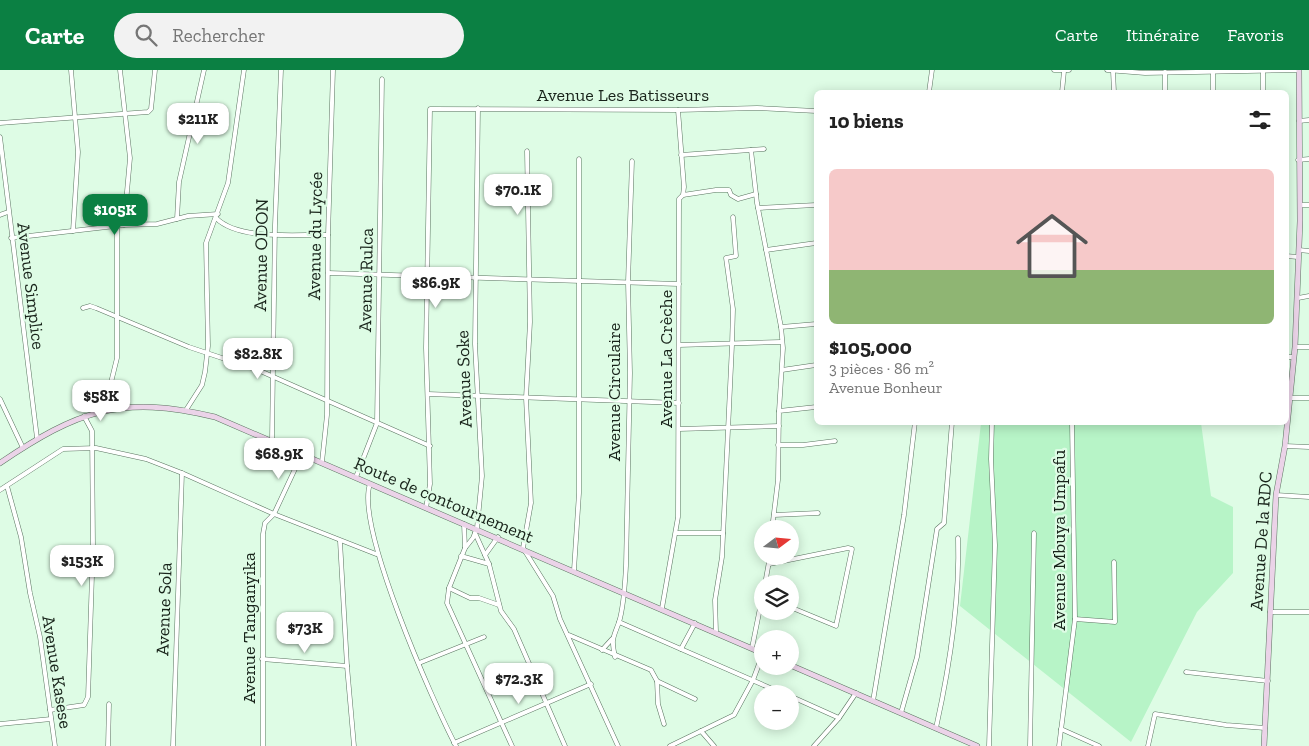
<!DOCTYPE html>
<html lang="fr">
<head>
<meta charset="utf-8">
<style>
	:root { --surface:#fff; --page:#f2f2f2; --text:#222; --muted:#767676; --line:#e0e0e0; --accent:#0b8043 }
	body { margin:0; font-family:"Zilla Slab",serif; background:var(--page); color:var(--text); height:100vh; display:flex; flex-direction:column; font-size:19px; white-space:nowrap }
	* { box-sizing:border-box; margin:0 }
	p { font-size:16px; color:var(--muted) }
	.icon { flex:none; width:28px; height:28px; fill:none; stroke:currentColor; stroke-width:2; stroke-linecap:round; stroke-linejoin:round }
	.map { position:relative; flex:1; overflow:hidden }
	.drawer { position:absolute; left:814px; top:20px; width:475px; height:335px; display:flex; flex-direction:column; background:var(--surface); border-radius:8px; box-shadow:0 2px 12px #0003 }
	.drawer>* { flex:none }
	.needle { width:32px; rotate:74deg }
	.buttons { position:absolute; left:754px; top:450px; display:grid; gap:10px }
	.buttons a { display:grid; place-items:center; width:45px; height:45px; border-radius:50%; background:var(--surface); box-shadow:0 2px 12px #0003; font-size:25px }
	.price { position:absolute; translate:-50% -42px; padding:0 11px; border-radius:10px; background:#fff; color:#222; font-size:16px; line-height:32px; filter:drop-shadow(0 1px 2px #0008) }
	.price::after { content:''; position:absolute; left:50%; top:30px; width:15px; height:11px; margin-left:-8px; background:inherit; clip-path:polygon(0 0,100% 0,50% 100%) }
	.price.selected { background:var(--accent); color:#fff }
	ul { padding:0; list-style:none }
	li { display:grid; align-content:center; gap:10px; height:265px; padding:0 15px }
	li+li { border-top:1px solid var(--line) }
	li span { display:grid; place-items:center; height:155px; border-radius:8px; color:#555 }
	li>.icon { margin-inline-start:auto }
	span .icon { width:90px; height:90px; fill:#fffc; stroke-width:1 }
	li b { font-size:21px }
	h2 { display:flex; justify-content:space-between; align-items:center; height:60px; padding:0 15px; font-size:21px }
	header { display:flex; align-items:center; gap:30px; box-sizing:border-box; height:70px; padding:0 25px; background:var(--accent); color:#fff }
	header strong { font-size:24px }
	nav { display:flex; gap:28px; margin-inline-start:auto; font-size:18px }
	.search { width:350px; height:45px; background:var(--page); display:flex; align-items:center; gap:12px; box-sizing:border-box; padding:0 18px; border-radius:28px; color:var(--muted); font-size:19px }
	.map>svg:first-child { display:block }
	.green { fill:#b7f4c7 }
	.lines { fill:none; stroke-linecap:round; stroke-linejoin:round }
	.street-casing { stroke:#5a7460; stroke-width:5 }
	.secondary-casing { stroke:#5a7460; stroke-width:6 }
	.street { stroke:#fff; stroke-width:4 }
	.secondary { stroke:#ebd3e8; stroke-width:5 }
	.labels { text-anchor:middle; stroke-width:4.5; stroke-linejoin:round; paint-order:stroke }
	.street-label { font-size:18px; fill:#18231a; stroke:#defce5 }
</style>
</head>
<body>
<header>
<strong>Carte</strong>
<div class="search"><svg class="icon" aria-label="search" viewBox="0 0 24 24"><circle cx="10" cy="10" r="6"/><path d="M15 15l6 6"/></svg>Rechercher</div>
<nav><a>Carte</a><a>Itinéraire</a><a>Favoris</a></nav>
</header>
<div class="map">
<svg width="1309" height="676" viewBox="0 0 1309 676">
	<rect width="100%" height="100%" fill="#defce5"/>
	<polygon class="green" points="981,353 1201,353 1211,426 1233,437 1233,503 1197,542 1131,672 960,536"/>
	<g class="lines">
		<g class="street-casing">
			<g id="street">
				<polyline points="71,0 78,82 73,161"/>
				<polyline points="120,0 130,88 124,155"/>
				<polyline points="1054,0 1069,0"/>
				<polyline points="1107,0 1145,3 1299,0"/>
				<polyline points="1113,1 1114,22"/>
				<polyline points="1213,1 1213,22"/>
				<polyline points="1263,1 1263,22"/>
				<polyline points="1165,2 1165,22"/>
				<polyline points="929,22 932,0"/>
				<polyline points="1062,22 1064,1"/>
				<polyline points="1299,51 1309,50"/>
				<polyline points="0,53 148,42 151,39 155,0"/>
				<polyline points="0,67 37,368"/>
				<polyline points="751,80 757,133 781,257"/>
				<polyline points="527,81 530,252 526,328 531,433 523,478 553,526 560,549 618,676"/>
				<polyline points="681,85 764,79"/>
				<polyline points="1298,90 1309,89"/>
				<polyline points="683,125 716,120 729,120 731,125 738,129 756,124"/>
				<polyline points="1300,135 1309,135"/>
				<polyline points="758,138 816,135"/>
				<polyline points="0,145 8,142"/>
				<path d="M216,148c23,23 81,16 112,17"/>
				<polyline points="177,149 179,112 204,0"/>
				<polyline points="11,168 124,155 157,154 188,146 218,144"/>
				<polyline points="766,180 816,173"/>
				<polyline points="1299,180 1309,181"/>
				<polyline points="1286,186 1298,187"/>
				<polyline points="328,203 679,214"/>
				<polyline points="1298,228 1309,226"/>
				<polyline points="83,238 90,236 96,238 189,277 258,300 430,376"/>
				<polyline points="679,275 781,272"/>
				<polyline points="1295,277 1309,277"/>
				<polyline points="1286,287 1294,287"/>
				<polyline points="782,300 816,295"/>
				<polyline points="428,324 679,333"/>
				<polyline points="1290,328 1309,328"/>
				<polyline points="0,329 23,378"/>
				<polyline points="186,340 202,315 205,302 208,276 206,173 228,113 244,0"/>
				<polyline points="104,341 117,288 117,156"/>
				<polyline points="779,341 783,278 781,257 816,254"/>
				<polyline points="679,359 779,356"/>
				<polyline points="272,370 275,155 281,0"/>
				<polyline points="778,375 803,375 835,371"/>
				<polyline points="1285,376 1309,377"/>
				<polyline points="322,392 327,345 328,165 333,0"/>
				<polyline points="356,407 377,353 382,9"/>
				<path d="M370,414c-15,42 63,218 86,262"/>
				<polyline points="7,416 21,467 30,523 40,567 55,676"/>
				<polyline points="0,420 63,379 96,378 146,389 182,403 274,444 376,484"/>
				<polyline points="1276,425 1309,427"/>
				<polyline points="426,438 430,414 426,278 430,39 678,40 757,38 816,41"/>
				<polyline points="774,445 818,443"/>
				<polyline points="464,454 465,478 449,518 447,533 512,676"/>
				<polyline points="772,459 778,410 779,341 816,337"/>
				<polyline points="475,463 489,494 501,541 514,559 565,676"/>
				<polyline points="676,463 723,463"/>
				<polyline points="340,471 347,596 354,676"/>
				<polyline points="465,478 473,468 477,458 482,406 475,274 478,38"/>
				<polyline points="485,485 498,467"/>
				<polyline points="461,486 489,494"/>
				<polyline points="769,494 848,478 852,479 836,556 790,537"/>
				<polyline points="574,500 579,423 579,89"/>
				<polyline points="765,514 770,486"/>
				<polyline points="449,518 470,528 479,528 499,535"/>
				<polyline points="662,538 678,447 679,129 683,125 684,117 678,40"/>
				<polyline points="1270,542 1309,542"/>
				<polyline points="1075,549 1115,552 1114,492"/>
				<polyline points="619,552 784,624"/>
				<polyline points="716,562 715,530 722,487 732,275 733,239 726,188 736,186 733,147"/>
				<polyline points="569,565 651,600 657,611 658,634 664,654"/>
				<polyline points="752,578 762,528"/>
				<polyline points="681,579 695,553"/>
				<polyline points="602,580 612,569"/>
				<path d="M615,587c-4,-19 -2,-18 4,-35 5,-16 6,-39 7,-56l4,-193 -2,-91 4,-121"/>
				<polyline points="262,589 347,596"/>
				<polyline points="419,593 484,567"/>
				<polyline points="1186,602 1268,611"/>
				<polyline points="657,611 695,629"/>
				<polyline points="790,626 839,648"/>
				<polyline points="873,631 904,445 915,352"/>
				<polyline points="50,640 84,635 88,627 93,475 92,361 84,346"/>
				<polyline points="901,643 917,587 937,459 944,453 952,352"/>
				<polyline points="0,654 51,649"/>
				<path d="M936,658c14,-63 24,-126 22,-190"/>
				<polyline points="1061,659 1099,676"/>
				<polyline points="701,661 714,676"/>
				<polyline points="454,673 591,614"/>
				<polyline points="108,676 109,634"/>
				<polyline points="173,676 182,403"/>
				<polyline points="263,676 263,464 265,453 274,444 302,384"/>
				<polyline points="670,676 734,645 753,610 762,586"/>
				<polyline points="814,676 839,648 856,623"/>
				<polyline points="989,676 995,475 991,389 992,352"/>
				<polyline points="1030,676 1034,463"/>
				<polyline points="1059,676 1075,549 1072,352"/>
				<polyline points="1148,676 1155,644 1226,655 1265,658"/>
			</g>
		</g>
		<g class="secondary-casing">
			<g id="secondary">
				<path d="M0,393c77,-52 121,-69 215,-46l547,236"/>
				<polyline points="790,595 977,676"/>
				<polyline points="1264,676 1276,425 1285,376 1295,277 1300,151 1299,0"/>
			</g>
		</g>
		<use href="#street" class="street"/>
		<use href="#secondary" class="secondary"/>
	</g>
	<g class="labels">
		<g class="street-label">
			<text x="623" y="31">Avenue Les Batisseurs</text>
			<text transform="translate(315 166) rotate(-89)" y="6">Avenue du Lycée</text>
			<text transform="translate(261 185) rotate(-89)" y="6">Avenue ODON</text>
			<text transform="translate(366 210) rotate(-89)" y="6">Avenue Rulca</text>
			<text transform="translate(31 216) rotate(83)" y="6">Avenue Simplice</text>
			<text transform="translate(666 289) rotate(-90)" y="6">Avenue La Crèche</text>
			<text transform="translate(464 309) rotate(-92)" y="6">Avenue Soke</text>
			<text transform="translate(614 322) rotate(-90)" y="6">Avenue Circulaire</text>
			<text transform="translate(444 430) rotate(23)" y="6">Route de contournement</text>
			<text transform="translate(1059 470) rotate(-90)" y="6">Avenue Mbuya Umpafu</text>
			<text transform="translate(1261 471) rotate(-86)" y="6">Avenue De la RDC</text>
			<text transform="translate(164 539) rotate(-88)" y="6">Avenue Sola</text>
			<text transform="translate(249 558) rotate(-90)" y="6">Avenue Tanganyika</text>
			<text transform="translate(57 602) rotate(81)" y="6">Avenue Kasese</text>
		</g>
	</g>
</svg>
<div class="buttons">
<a><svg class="needle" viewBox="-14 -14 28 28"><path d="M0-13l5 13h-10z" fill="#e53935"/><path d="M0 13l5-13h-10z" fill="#767676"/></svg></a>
<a><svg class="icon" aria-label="layers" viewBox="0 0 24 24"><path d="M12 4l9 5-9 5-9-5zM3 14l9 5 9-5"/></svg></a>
<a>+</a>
<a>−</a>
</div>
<b class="price" style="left:198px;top:75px">$211K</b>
<b class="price" style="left:518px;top:146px">$70.1K</b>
<b class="price selected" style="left:115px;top:166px">$105K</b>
<b class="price" style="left:436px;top:239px">$86.9K</b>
<b class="price" style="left:258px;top:310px">$82.8K</b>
<b class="price" style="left:101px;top:352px">$58K</b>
<b class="price" style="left:279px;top:410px">$68.9K</b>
<b class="price" style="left:82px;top:517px">$153K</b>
<b class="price" style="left:305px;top:584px">$73K</b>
<b class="price" style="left:519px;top:635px">$72.3K</b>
<section class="drawer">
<h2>10 biens<svg class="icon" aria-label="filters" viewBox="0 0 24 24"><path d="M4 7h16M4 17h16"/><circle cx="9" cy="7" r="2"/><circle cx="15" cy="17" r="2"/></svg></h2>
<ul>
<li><span style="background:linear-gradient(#f6c9c9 65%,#8fb573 0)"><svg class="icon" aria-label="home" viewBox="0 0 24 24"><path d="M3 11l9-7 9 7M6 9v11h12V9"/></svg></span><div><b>$105,000</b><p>3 pièces · 86 m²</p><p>Avenue Bonheur</p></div></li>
</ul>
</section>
</div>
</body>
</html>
